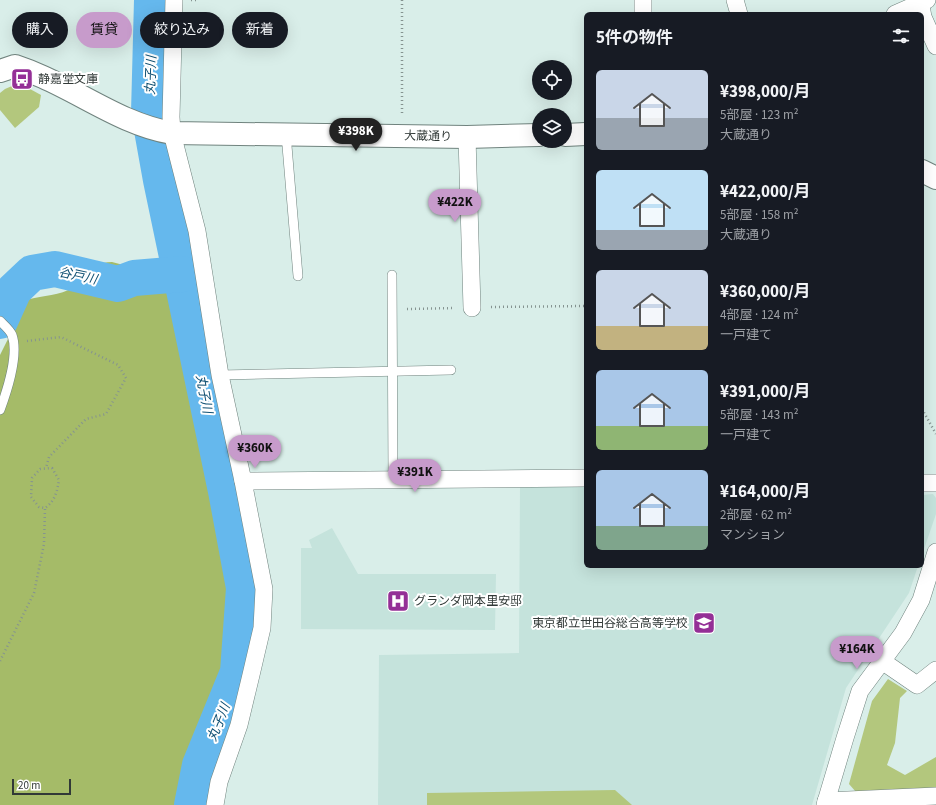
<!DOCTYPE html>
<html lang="ja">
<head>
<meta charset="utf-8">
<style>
	:root { --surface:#171b24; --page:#242831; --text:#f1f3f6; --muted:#9ea1a6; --accent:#c79bcb }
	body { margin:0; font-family:"Source Sans 3","Noto Sans JP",sans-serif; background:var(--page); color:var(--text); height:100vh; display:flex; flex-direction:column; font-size:15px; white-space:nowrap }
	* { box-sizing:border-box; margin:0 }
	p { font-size:13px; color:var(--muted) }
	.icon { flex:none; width:22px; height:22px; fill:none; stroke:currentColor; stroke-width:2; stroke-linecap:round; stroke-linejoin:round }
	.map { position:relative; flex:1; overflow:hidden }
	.side { position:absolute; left:584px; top:12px; width:340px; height:556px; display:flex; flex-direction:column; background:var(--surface); border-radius:6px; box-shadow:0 4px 16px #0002 }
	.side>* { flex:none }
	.guide { position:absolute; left:12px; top:12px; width:380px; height:36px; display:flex; gap:8px }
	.buttons { position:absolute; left:532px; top:60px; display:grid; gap:8px }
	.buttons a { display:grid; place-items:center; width:40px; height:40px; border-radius:50%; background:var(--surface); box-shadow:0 4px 16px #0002; font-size:20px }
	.scale { position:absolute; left:12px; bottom:10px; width:59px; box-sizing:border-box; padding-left:4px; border:2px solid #313937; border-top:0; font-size:11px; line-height:14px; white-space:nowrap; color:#313937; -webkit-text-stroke:3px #fff; paint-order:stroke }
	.price { position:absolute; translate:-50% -34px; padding:0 9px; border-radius:14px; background:var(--accent); color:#111; font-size:13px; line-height:26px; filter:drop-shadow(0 1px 2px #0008) }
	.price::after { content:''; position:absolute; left:50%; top:24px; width:12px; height:9px; margin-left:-6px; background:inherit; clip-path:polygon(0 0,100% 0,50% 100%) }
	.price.current { background:#222; color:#fff }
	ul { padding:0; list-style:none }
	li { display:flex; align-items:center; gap:12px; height:100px; padding:0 12px }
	li span { display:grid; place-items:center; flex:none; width:112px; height:80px; border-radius:6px; color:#555 }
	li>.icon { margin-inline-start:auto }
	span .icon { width:48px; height:48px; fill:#fffc; stroke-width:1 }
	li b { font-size:17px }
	h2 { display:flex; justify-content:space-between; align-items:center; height:48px; padding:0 12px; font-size:17px }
	.tag { padding:0 14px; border-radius:18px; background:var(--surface); box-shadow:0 4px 16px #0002; font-size:14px; line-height:36px }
	.tag.current { background:var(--accent); color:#111 }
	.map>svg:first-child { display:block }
	.built { fill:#c5e3dc }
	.green { fill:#b3c77d }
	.forest { fill:#a5bb68 }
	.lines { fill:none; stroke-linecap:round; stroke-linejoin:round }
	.river { stroke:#65b8ed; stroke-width:36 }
	.service-casing { stroke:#70837e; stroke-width:10 }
	.minor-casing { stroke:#70837e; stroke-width:18 }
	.tertiary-casing { stroke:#70837e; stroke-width:24 }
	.path { stroke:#859390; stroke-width:2.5; stroke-dasharray:1 3; stroke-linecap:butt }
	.service { stroke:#fff; stroke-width:9 }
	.minor { stroke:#fff; stroke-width:17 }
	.tertiary { stroke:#fff; stroke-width:22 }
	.labels { text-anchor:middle; stroke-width:4; stroke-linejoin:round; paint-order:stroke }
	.poi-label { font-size:12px; fill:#313937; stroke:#fff; text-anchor:start }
	.street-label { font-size:12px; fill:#313937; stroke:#fff }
	.water-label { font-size:13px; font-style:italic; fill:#0d4e71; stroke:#fff }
</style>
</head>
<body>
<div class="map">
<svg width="936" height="805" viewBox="0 0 936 805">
	<rect width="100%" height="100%" fill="#d9eee9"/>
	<g class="built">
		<polygon points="520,486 586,486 586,566 918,566 909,593 846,688 812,805 378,805 379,655 519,653"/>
		<polygon points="933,494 936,498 936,514 922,555 922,495"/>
		<polygon points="332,528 358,574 496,574 495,630 301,629 301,548 312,548 309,540"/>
	</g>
	<g class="green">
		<polygon points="19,83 41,95 39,107 15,128 0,110 0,93 5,89"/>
		<polygon points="888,679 907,691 900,698 895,743 887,765 905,775 936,757 936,788 856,792 849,784 872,701"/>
		<polygon points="615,790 632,805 427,805 427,793"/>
	</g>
	<path class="forest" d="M112,262l19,5h34l20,12 9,42 15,111 28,142 1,46 -5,34 -10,37 -12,32 -17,34 -8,48h-186v-450l16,-32 -3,-14c5,-3 11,-8 17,-10 11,-3 32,-4 42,-11 18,-12 14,-25 40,-26z"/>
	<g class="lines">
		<g class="river">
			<polyline points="152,0 149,113 161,180 226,491 244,588 238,672 200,765 192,805"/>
			<polyline points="0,321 14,290 32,273 55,269 118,284 134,278 182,274"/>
		</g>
		<g class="service-casing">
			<g id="service">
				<polyline points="286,134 298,276"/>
				<polyline points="392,275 393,479"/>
				<path d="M0,321c4,4 10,9 12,14 7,20 -5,56 -12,75"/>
				<polyline points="220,375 451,370"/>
			</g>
		</g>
		<g class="minor-casing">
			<g id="minor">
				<polyline points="174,0 171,117 172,133 197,231 220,375 243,481 264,589 262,628 251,675 239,725 219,782 215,805"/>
				<polyline points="643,0 643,14"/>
				<polyline points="735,0 739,14"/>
				<polyline points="920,0 923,17 936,46"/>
				<polyline points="895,14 927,0"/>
				<polyline points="467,137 472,308"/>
				<polyline points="243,481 586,478"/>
				<polyline points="922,483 936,483"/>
				<polyline points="882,661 917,685 936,670"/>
				<polyline points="826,801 936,796"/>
				<polyline points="825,805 845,738 860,691 903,633 921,600 936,552"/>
			</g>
		</g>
		<g class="tertiary-casing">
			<g id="tertiary">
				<path d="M0,71l15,-5c9,3 19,7 28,11 43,19 82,48 129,56l295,4 72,-2"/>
				<polyline points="565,135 586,134"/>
				<polyline points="922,171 936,178"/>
			</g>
		</g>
		<g class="path">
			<polyline points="191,0 198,0"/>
			<polyline points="402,0 402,115"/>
			<polyline points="491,307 586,306"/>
			<polyline points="407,309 454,308"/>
			<polyline points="27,341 61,337 118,365 126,378 106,414 86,419 49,457 46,468"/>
			<polyline points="922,409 936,434"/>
			<path d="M52,468l7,12c-2,12 -4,21 -14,28l-6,-1 -8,-10 1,-19 8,-9z"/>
			<polyline points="0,661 34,593 44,544 45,508"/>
		</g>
		<use href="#service" class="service"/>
		<use href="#minor" class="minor"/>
		<use href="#tertiary" class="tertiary"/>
	</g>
	<defs>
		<g id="bus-square" transform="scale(1.15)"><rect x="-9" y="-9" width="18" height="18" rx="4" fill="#942f96" stroke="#fff"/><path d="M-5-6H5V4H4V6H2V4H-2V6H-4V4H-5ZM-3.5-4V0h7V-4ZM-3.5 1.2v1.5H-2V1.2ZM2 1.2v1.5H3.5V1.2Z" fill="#fff"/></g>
		<g id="hospital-square" transform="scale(1.15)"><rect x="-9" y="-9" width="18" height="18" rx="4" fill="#942f96" stroke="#fff"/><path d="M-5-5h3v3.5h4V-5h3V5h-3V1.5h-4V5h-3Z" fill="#fff"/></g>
		<g id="school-square" transform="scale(1.15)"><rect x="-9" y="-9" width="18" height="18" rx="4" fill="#942f96" stroke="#fff"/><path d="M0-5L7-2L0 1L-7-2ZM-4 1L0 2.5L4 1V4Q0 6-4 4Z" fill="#fff"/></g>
	</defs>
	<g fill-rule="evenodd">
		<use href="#bus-square" x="22" y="79"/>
		<use href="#hospital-square" x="398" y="601"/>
		<use href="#school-square" x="704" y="623"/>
	</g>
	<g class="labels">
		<g class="poi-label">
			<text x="38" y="83">静嘉堂文庫</text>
			<text x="414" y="605">グランダ岡本里安邸</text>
			<text x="688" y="627" text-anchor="end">東京都立世田谷総合高等学校</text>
		</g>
		<g class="street-label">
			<text transform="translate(428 136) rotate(1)" y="4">大蔵通り</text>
		</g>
		<g class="water-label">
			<text transform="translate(150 75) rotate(-88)" y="5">丸子川</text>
			<text transform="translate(78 275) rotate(12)" y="5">谷戸川</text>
			<text transform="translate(205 394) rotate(79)" y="5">丸子川</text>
			<text transform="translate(218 722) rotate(-68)" y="5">丸子川</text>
		</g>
	</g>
</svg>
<div class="buttons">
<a><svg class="icon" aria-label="locate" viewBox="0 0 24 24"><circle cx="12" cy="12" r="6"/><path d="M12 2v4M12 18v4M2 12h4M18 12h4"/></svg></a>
<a><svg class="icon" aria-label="layers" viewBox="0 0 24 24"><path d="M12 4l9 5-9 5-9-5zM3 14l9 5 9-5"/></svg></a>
</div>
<div class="scale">20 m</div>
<b class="price current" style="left:356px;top:152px">¥398K</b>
<b class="price" style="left:455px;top:223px">¥422K</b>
<b class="price" style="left:255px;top:469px">¥360K</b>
<b class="price" style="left:415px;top:493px">¥391K</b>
<b class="price" style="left:857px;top:670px">¥164K</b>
<div class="guide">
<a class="tag">購入</a>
<a class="tag current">賃貸</a>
<a class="tag">絞り込み</a>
<a class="tag">新着</a>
</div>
<section class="side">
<h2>5件の物件<svg class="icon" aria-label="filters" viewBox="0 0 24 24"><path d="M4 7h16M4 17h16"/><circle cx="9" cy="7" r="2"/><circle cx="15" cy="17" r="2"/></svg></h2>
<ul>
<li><span style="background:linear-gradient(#c9d6e8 60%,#9aa5b1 0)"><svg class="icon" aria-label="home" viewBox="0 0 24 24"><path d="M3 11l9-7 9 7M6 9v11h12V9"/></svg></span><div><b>¥398,000/月</b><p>5部屋 · 123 m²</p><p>大蔵通り</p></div></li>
<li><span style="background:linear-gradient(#bfe0f5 75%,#9aa5b1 0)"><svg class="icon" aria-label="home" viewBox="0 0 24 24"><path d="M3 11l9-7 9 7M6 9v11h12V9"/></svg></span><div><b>¥422,000/月</b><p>5部屋 · 158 m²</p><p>大蔵通り</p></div></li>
<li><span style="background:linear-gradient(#c9d6e8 70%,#c2b280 0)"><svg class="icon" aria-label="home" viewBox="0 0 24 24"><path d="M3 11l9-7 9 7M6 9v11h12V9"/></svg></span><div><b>¥360,000/月</b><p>4部屋 · 124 m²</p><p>一戸建て</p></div></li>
<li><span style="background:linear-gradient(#a9c7e8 70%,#8fb573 0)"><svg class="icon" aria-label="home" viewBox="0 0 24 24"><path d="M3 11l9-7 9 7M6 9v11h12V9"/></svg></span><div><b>¥391,000/月</b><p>5部屋 · 143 m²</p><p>一戸建て</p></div></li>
<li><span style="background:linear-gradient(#a9c7e8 70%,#7fa58c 0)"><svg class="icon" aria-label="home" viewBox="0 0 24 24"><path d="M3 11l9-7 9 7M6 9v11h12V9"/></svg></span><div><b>¥164,000/月</b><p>2部屋 · 62 m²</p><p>マンション</p></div></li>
</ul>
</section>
</div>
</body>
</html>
